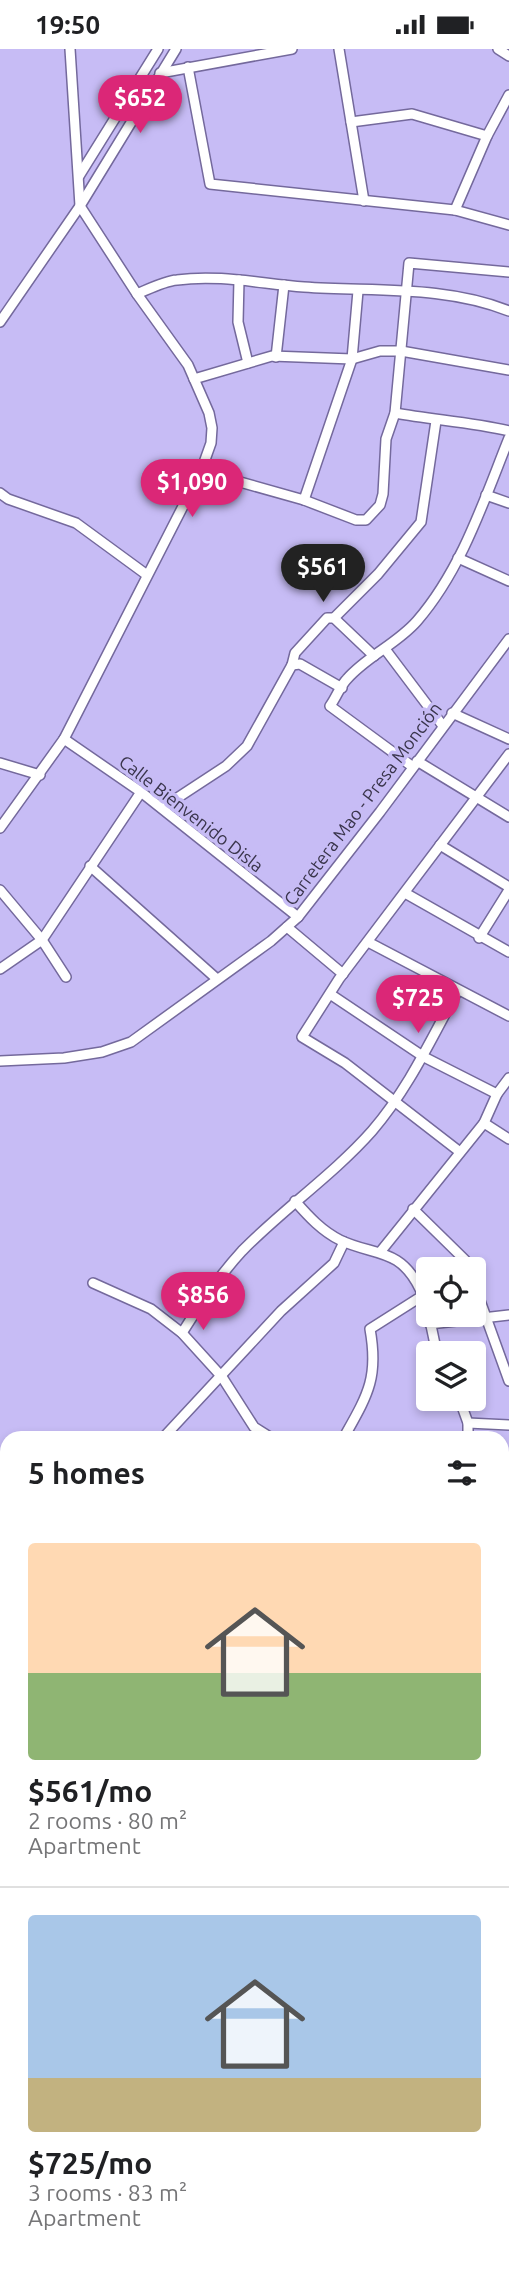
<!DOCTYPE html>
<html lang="en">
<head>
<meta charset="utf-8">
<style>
	:root { --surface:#fff; --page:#f6f6f6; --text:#202124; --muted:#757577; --line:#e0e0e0; --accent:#db2777 }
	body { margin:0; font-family:Ubuntu,sans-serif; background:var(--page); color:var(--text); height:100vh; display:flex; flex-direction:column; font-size:26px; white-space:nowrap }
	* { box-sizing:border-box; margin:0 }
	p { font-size:23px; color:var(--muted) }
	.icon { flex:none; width:38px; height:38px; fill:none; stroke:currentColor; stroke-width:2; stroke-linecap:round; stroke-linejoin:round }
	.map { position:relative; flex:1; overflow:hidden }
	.sheet { position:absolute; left:0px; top:1382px; width:509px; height:842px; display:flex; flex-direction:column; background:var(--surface); border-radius:21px 21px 0 0; box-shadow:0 4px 10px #0003 }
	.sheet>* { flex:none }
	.tools { position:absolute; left:416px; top:1208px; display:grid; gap:14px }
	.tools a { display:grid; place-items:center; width:70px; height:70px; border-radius:7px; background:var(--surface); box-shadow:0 4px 10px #0003; font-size:35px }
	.price { position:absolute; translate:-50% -60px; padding:0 16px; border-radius:24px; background:var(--accent); color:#fff; font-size:23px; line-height:46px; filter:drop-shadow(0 2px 4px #0008) }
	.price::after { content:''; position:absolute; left:50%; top:42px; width:21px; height:16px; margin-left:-10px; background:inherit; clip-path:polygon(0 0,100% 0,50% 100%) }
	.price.current { background:#222; color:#fff }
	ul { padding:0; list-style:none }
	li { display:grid; align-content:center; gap:14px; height:371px; padding:0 28px }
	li+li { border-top:2px solid var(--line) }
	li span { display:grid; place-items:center; height:217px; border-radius:7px; color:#555 }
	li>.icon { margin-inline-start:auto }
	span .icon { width:126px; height:126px; fill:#fffc; stroke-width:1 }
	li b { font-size:30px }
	h2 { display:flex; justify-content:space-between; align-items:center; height:84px; padding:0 28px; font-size:30px }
	.status { display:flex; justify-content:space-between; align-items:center; height:49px; padding:0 35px; background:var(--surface); direction:ltr }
	.status svg { height:19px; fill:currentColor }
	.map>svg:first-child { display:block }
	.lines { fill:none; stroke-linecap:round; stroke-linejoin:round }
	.minor-casing { stroke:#74699c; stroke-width:12 }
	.minor { stroke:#fff; stroke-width:9 }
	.labels { text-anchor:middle; stroke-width:7; stroke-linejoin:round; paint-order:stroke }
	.street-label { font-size:18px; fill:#3a354c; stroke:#c7bcf5 }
</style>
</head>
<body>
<div class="status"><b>19:50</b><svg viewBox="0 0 49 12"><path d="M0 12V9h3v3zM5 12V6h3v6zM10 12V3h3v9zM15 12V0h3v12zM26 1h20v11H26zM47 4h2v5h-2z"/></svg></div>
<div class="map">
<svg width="509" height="2224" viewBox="0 0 509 2224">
	<rect width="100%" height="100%" fill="#c7bcf5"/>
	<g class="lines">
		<g class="minor-casing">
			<g id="minor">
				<polyline points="339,0 364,152"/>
				<polyline points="498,0 509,7"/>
				<polyline points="188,18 210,135 455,161 509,176"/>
				<polyline points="160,24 292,0"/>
				<polyline points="351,73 412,65 487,87"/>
				<polyline points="79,127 158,0"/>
				<polyline points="455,161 487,87 509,46"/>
				<polyline points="239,231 238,273 248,314"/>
				<path d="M137,245c12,-5 27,-13 40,-14 42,-6 85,4 127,7 69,5 140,-2 205,24"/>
				<polyline points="0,273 80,157 176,0"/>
				<polyline points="276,308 284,236"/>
				<polyline points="194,330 272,307 352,310 380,302 401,302 509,321"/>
				<path d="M395,364c38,7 77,9 114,18"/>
				<polyline points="201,422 304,451 356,471 366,471 380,456 383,445 386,390 395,364 409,214 509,223"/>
				<polyline points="0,444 8,450 76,474 147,526"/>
				<polyline points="486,446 509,454"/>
				<polyline points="304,451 352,310 358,242"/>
				<polyline points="458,509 509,532"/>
				<polyline points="334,569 378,525 421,473 436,372"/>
				<polyline points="385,600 443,677"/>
				<polyline points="292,616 295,604 327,569 334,569 374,607"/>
				<polyline points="452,664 509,690"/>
				<polyline points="64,690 141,743 298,868"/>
				<polyline points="417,712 509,768"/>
				<polyline points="0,714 40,726"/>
				<path d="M413,718l-83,-61c6,-8 10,-20 17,-27 20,-23 50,-35 70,-58 45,-52 67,-121 92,-183"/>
				<polyline points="162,759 226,717 247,697 292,616 300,615 342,639"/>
				<polyline points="0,779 64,690 201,422 211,394 212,379 209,364 188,316 137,245 80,157 70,0"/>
				<polyline points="440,796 509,838"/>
				<polyline points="90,817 217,930"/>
				<polyline points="0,841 42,891 66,928"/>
				<polyline points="405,844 509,903"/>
				<polyline points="287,878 343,925"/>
				<polyline points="479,889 509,841"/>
				<polyline points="368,893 509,967"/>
				<polyline points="0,920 42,891 141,743"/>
				<polyline points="330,945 424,1008 497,1045"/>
				<polyline points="0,1012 64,1009 102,1003 131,993 271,892 298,868 380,763 509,590"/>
				<polyline points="484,1074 509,1090"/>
				<polyline points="460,1103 345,1014 302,988 339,930 509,705"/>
				<path d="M295,1152c14,16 27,30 45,39 33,16 60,7 80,49 9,19 12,44 17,64"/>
				<polyline points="413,1160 465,1211 468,1220"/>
				<polyline points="381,1202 484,1074 497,1045 509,1029"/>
				<polyline points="93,1234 151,1260 182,1284 222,1328 254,1378 273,1390"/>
				<polyline points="474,1235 509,1332"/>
				<polyline points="430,1275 509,1266"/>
				<path d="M182,1284c18,-29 37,-57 60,-82 41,-42 91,-76 130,-120 37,-43 59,-92 86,-141"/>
				<polyline points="459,1349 468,1374 468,1390"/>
				<polyline points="468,1374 509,1376"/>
				<polyline points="162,1390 281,1262 334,1214 344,1193"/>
				<path d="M343,1390c24,-43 36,-60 27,-110l52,-33"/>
				<polyline points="502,1461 509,1462"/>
				<polyline points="0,1536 7,1537"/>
				<polyline points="502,1547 509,1549"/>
				<polyline points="502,1604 509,1591"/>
				<polyline points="0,1617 7,1601"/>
				<polyline points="502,1638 509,1642"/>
				<polyline points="0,1700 7,1701"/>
				<polyline points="502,1717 509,1705"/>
				<polyline points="502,1779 509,1782"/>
				<polyline points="0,1799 7,1803"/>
				<polyline points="502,1809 509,1797"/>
				<polyline points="0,1857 7,1848"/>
				<polyline points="502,1864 509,1869"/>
				<polyline points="502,1946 505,1947 509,1941"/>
				<polyline points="502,1995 509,1995"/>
				<polyline points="0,1997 7,1994"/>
				<polyline points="502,2058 509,2098"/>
				<polyline points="0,2065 7,2060"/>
				<polyline points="502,2124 509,2122"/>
				<polyline points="0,2131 7,2127"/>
				<polyline points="0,2188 7,2179"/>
				<polyline points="502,2211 509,2214"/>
				<polyline points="97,2217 106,2224"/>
				<polyline points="248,2217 259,2224"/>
				<polyline points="339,2217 348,2224"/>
				<polyline points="195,2224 199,2217"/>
				<polyline points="268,2224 269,2217"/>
				<polyline points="407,2224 410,2217"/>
			</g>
		</g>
		<use href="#minor" class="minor"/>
	</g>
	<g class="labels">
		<g class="street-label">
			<text transform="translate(363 755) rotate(-53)" y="6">Carretera Mao - Presa Monción</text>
			<text transform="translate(191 765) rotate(38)" y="6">Calle Bienvenido Disla</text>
		</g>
	</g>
</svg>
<div class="tools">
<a><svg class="icon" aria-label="locate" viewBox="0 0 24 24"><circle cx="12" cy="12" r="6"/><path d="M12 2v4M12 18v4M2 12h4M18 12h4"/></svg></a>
<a><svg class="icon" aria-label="layers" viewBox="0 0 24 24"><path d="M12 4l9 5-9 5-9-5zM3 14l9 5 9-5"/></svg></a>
</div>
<b class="price" style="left:140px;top:86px">$652</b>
<b class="price" style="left:192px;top:470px">$1,090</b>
<b class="price current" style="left:323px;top:555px">$561</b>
<b class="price" style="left:418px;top:986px">$725</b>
<b class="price" style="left:203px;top:1283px">$856</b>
<section class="sheet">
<h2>5 homes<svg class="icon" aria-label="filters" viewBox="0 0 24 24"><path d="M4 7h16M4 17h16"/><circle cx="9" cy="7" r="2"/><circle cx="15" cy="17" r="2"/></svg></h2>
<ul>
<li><span style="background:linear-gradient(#ffd9b3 60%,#8fb573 0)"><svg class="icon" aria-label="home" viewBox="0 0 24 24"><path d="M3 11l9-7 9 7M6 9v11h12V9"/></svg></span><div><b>$561/mo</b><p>2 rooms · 80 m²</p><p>Apartment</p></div></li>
<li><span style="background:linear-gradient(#a9c7e8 75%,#c2b280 0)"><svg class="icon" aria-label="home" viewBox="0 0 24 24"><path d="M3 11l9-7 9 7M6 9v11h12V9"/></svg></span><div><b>$725/mo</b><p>3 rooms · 83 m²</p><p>Apartment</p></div></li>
</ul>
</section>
</div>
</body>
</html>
